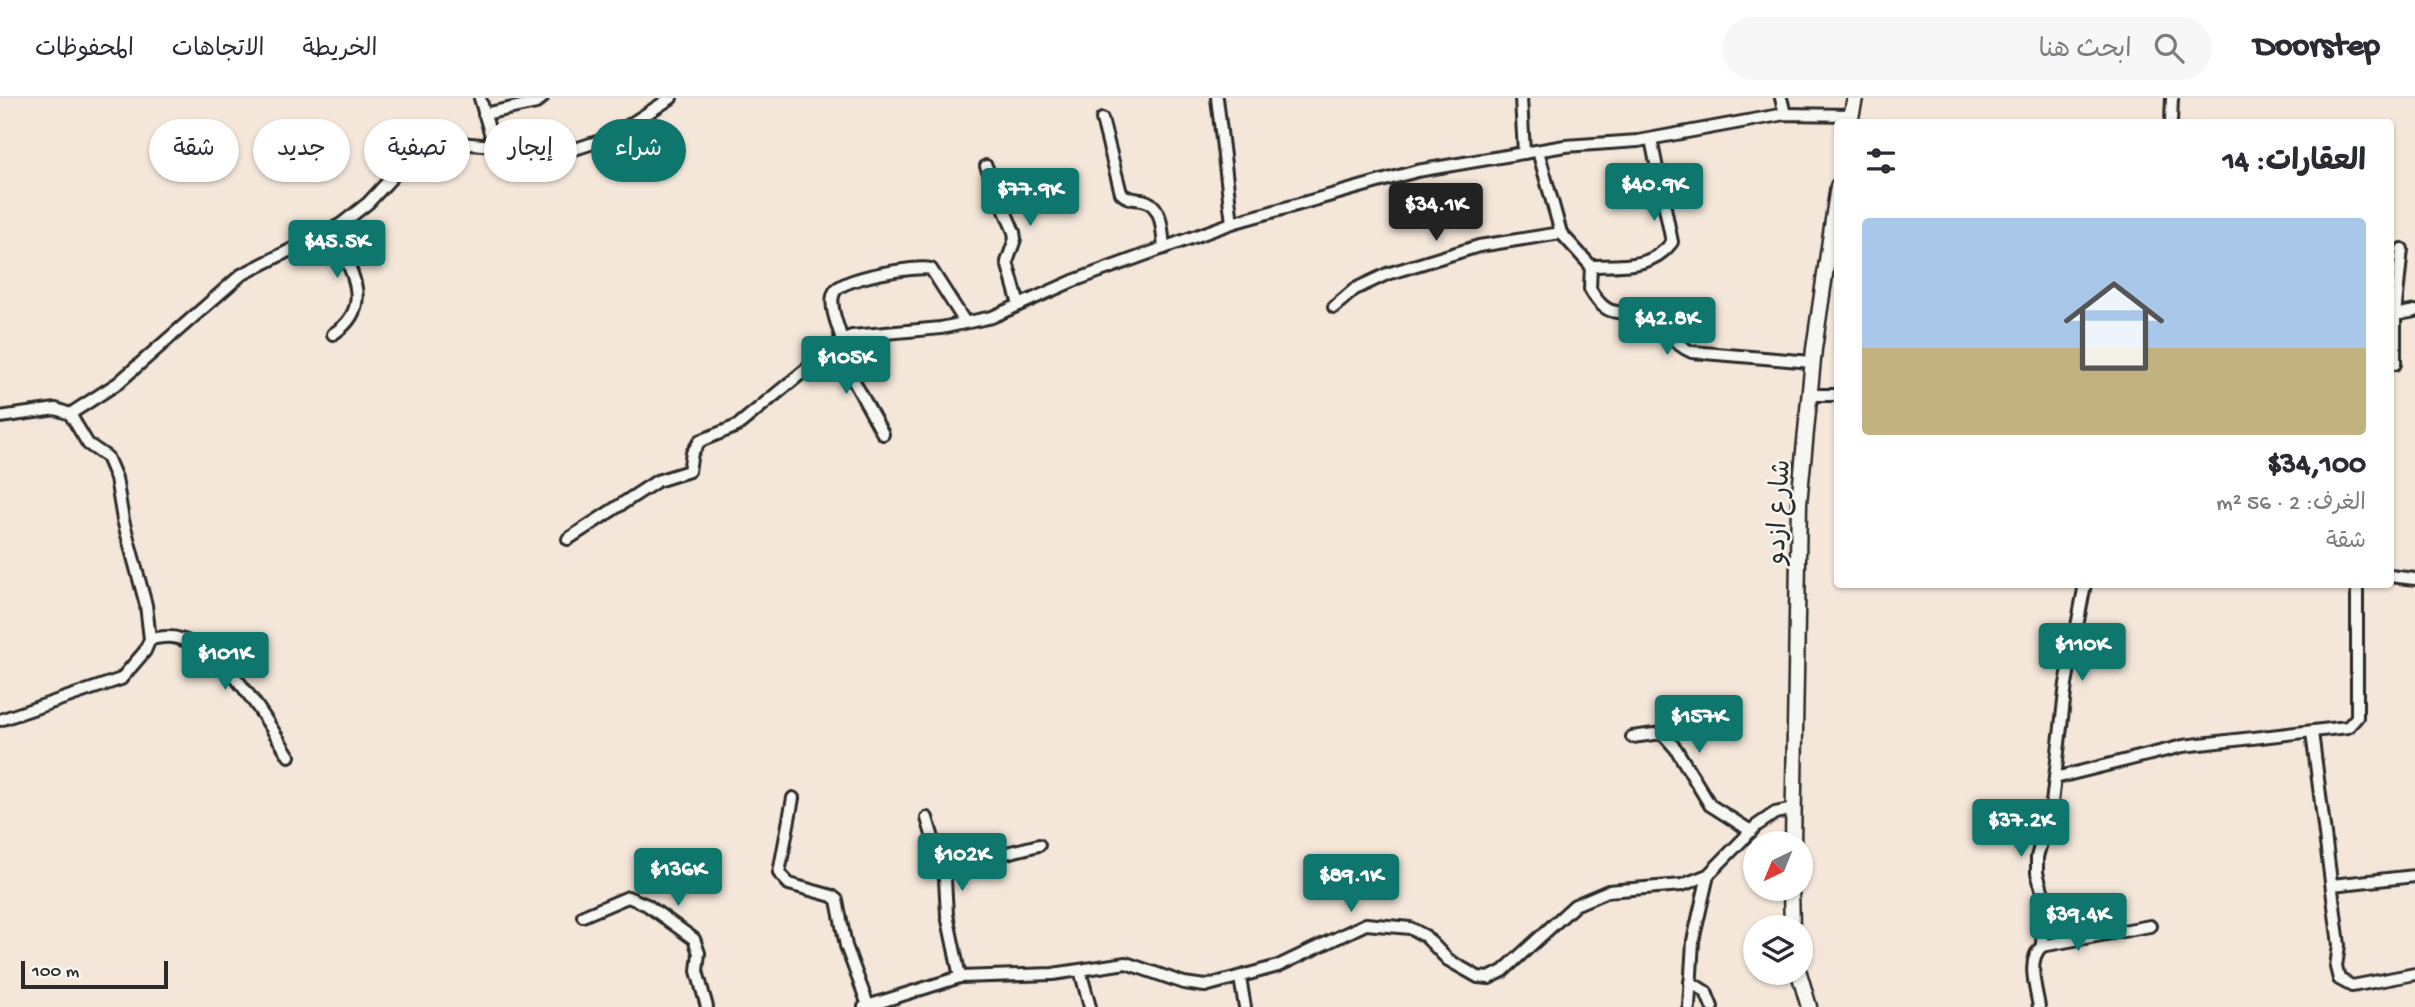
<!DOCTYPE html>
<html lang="ar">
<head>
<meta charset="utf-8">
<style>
	:root { --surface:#fff; --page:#f7f7f7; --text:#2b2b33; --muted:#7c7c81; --line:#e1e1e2; --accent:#0f766e }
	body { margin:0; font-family:"Gochi Hand","Playpen Sans Arabic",sans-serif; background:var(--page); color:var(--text); direction:rtl; height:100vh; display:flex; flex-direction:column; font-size:26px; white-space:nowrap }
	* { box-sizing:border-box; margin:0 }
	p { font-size:23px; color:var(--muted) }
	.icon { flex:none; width:38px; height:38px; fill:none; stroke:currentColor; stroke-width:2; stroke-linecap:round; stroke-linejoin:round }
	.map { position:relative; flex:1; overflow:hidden; direction:ltr }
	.drawer { position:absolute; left:1834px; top:21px; width:560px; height:469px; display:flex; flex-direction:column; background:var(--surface); border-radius:7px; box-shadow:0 2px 5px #0004; direction:rtl }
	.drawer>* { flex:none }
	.top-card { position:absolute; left:21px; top:21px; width:665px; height:63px; direction:rtl; display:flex; gap:14px }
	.needle { width:46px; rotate:223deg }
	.fabs { position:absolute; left:1743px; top:733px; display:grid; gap:14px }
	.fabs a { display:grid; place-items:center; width:70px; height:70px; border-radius:50%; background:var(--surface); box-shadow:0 2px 5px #0004; font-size:35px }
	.scale { position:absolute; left:21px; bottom:18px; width:147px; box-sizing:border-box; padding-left:7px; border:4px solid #2b2b2b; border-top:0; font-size:19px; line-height:24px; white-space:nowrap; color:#2b2b2b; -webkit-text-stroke:5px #f6f6f2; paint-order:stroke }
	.price { position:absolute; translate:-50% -60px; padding:0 16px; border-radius:7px; background:var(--accent); color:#fff; font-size:23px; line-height:46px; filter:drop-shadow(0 2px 4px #0008) }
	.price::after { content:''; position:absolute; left:50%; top:42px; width:21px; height:16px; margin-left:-10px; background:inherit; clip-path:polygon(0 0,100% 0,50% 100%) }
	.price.active { background:#222; color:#fff }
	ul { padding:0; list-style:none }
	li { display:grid; align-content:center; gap:14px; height:371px; padding:0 28px }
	li span { display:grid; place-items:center; height:217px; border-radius:7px; color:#555 }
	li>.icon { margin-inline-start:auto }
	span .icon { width:126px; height:126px; fill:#fffc; stroke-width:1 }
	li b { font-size:30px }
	h2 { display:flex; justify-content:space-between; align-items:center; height:84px; padding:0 28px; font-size:30px }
	.chip { padding:0 24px; border-radius:32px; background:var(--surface); box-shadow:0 2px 5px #0004; font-size:24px; line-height:63px }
	.chip.active { background:var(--accent); color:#fff }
	header { display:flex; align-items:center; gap:42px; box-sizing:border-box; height:98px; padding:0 35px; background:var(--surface); border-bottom:2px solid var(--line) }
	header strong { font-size:33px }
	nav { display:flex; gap:38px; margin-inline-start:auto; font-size:24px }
	.search { width:490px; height:63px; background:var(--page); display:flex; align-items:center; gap:18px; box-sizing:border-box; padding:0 24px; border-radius:38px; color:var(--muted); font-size:26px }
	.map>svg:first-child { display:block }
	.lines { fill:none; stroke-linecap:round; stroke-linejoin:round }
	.minor-casing { stroke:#2b2b2b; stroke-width:16 }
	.tertiary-casing { stroke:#2b2b2b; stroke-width:19 }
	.minor { stroke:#f6f6f2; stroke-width:10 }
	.tertiary { stroke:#f6f6f2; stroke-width:14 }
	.labels { text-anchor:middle; stroke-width:5; stroke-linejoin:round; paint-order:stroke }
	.street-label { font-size:26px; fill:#2b2b2b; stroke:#f6f6f2 }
</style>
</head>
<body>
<header>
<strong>Doorstep</strong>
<div class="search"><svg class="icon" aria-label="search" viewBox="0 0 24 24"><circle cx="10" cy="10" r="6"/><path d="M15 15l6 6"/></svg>ابحث هنا</div>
<nav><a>الخريطة</a><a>الاتجاهات</a><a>المحفوظات</a></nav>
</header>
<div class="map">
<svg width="2415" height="909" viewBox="0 0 2415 909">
	<rect width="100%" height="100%" fill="#f4e6d9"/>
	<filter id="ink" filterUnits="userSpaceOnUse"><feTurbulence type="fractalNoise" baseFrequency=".0143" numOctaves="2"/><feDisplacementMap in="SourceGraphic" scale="14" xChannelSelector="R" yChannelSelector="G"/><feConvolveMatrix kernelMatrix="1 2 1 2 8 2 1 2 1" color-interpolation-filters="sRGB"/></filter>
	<g filter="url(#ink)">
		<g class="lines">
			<g class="minor-casing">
				<g id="minor">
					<polyline points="480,0 494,48"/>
					<polyline points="1217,0 1232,125"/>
					<polyline points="1521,0 1524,55"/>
					<polyline points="1781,0 1785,16"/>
					<polyline points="484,16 536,5 542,0"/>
					<path d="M1102,21l19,74c6,6 13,6 21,7 21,4 20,31 22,48"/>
					<polyline points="2171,24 2172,0"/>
					<path d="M1538,53l23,82 30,33c30,-1 61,3 81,-24l-21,-103"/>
					<polyline points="986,68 1014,134 1015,141 1007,164 1019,207"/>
					<path d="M332,131c16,38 46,76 1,105"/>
					<path d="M1591,168l-1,23c20,36 33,16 59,30 17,9 25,26 43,33l120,10"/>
					<polyline points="1334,209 1355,191 1387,176 1479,148 1561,135"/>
					<polyline points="2395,217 2415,213"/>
					<path d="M842,242c-3,-12 -15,-37 -7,-49 8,-13 81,-26 96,-22l34,53"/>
					<polyline points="835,249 883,336"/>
					<polyline points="2395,266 2395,217 2402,151"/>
					<polyline points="1809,297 1838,297"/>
					<polyline points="70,316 118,285 241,177 340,127 368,105 396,75 430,50 447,44 494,48 547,60 609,40 671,0"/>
					<polyline points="0,319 56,311 70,316 88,346 107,359 116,380 123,422 146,507 150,541 145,553 121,581 0,622"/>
					<polyline points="568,441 657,383 689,373 692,355 700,343 737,328 842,242 852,238 941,230 992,219 1073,183 1232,125 1417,73 1565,48 1638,43 1785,16 1852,17"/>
					<polyline points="2390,478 2415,481"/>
					<path d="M150,541c8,-1 19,-4 27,-1 52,13 85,76 112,118"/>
					<polyline points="2312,634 2339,847 2336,869 2339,881 2352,888 2415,876"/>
					<polyline points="1632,639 1662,635 1676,651 1710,707 1751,733"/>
					<polyline points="2055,680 2183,648 2348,629 2357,619 2357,486"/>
					<polyline points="793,700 779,775 789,786 832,798 837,802 846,848 868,907"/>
					<polyline points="927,720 945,781 947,817 960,879"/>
					<polyline points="942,771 1039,747"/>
					<polyline points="2332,787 2415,778"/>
					<polyline points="583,818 628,799 647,807 694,841 699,855 697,873 707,909"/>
					<polyline points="2042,848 2044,799 2037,775 2037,759 2052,705 2066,586 2085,486"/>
					<polyline points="1080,872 1090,909"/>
					<polyline points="1240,880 1245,909"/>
					<polyline points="1690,884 1706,894 1712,909"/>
					<polyline points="864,909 960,879 1053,876 1126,865 1184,885 1205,888 1278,868 1366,826 1410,830 1425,838 1448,862 1478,879 1489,880 1503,873 1575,807 1608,793 1682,787 1708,777 1756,728 1775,715 1794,711"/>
					<polyline points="1689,909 1693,843 1708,777"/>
					<path d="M2039,909c-3,-19 -13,-47 3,-61l108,-20"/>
				</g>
			</g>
			<g class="tertiary-casing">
				<g id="tertiary">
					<polyline points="1850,24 1855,0"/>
					<polyline points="1793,746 1799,405 1814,251 1838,88"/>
					<polyline points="1791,791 1792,830"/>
					<polyline points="1799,875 1809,909"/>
				</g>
			</g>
			<use href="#minor" class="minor"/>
			<use href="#tertiary" class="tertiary"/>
		</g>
	</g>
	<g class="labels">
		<g class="street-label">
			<text transform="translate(1777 414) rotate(-87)" y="9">شارع ازدو</text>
		</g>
	</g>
</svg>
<div class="fabs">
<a><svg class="needle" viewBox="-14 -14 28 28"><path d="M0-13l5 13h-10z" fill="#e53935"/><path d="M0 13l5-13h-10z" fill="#7c7c81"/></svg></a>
<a><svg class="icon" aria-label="layers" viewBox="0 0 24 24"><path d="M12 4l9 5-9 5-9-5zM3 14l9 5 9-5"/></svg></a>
</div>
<div class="scale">100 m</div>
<b class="price" style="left:1654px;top:125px">$40.9K</b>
<b class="price" style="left:1030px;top:130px">$77.9K</b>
<b class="price active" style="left:1436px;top:145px">$34.1K</b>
<b class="price" style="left:337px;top:182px">$45.5K</b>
<b class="price" style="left:1667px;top:259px">$42.8K</b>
<b class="price" style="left:846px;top:298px">$105K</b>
<b class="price" style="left:2082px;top:585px">$110K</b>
<b class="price" style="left:225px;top:594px">$101K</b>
<b class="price" style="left:1699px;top:657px">$157K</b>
<b class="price" style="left:2021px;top:761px">$37.2K</b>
<b class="price" style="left:962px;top:795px">$102K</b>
<b class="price" style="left:678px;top:810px">$136K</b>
<b class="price" style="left:1351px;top:816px">$89.1K</b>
<b class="price" style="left:2078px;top:855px">$39.4K</b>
<div class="top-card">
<a class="chip active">شراء</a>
<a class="chip">إيجار</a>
<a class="chip">تصفية</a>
<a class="chip">جديد</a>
<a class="chip">شقة</a>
</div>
<section class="drawer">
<h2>العقارات: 14<svg class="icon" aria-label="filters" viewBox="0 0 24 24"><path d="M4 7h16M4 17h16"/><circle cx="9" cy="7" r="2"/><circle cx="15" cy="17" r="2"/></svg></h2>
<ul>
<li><span style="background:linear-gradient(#a9c7e8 60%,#c2b280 0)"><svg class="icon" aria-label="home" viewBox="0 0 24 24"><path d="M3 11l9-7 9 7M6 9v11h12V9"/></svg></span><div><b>$34,100</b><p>الغرف: 2 · 56 m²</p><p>شقة</p></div></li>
</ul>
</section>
</div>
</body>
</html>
